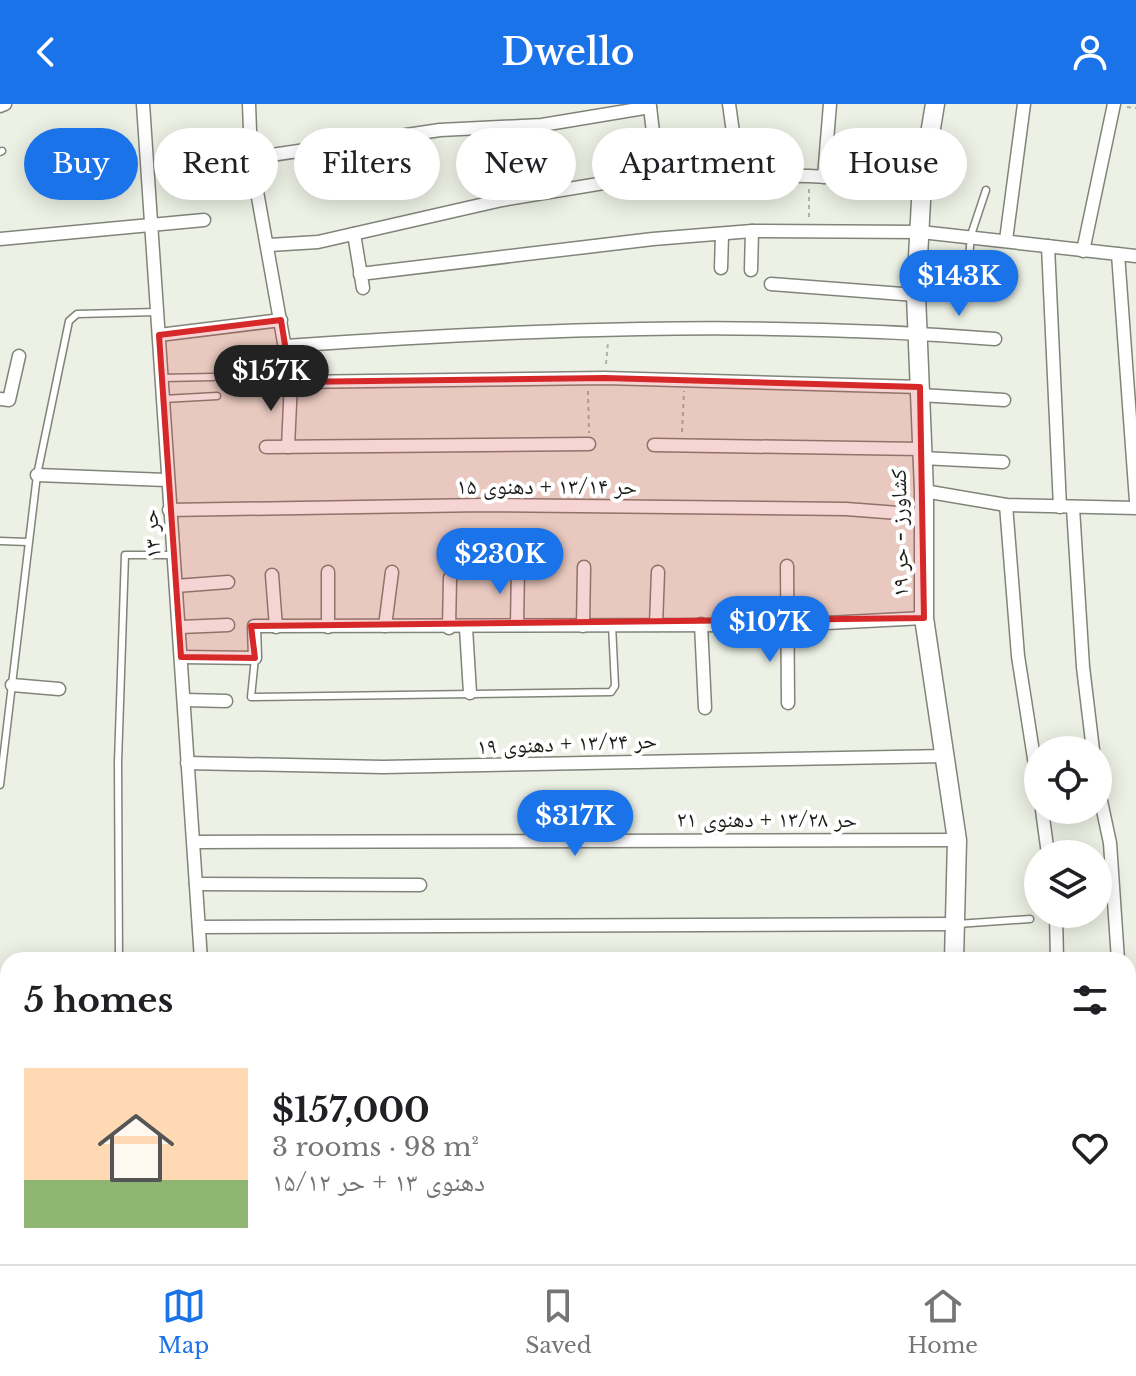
<!DOCTYPE html>
<html lang="en">
<head>
<meta charset="utf-8">
<style>
	:root { --surface:#fff; --page:#f2f2f2; --text:#202124; --muted:#757577; --line:#e0e0e0; --accent:#1a73e8 }
	body { margin:0; font-family:"Libre Baskerville","Noto Naskh Arabic",serif; background:var(--page); color:var(--text); height:100vh; display:flex; flex-direction:column; font-size:30px; white-space:nowrap }
	* { box-sizing:border-box; margin:0 }
	p { font-size:26px; color:var(--muted) }
	.icon { flex:none; width:44px; height:44px; fill:none; stroke:currentColor; stroke-width:2; stroke-linecap:round; stroke-linejoin:round }
	.map { position:relative; flex:1; overflow:hidden }
	.panel { position:absolute; left:0px; top:848px; width:1136px; height:312px; display:flex; flex-direction:column; background:var(--surface); border-radius:24px 24px 0 0; box-shadow:0 4px 20px #0003 }
	.panel>* { flex:none }
	.guide { position:absolute; left:24px; top:24px; width:1088px; height:72px; display:flex; gap:16px }
	.tools { position:absolute; left:1024px; top:632px; display:grid; gap:16px }
	.tools a { display:grid; place-items:center; width:88px; height:88px; border-radius:50%; background:var(--surface); box-shadow:0 4px 20px #0003; font-size:40px }
	.price { position:absolute; translate:-50% -68px; padding:0 18px; border-radius:28px; background:var(--accent); color:#fff; font-size:26px; line-height:52px; filter:drop-shadow(0 2px 4px #0008) }
	.price::after { content:''; position:absolute; left:50%; top:48px; width:24px; height:18px; margin-left:-12px; background:inherit; clip-path:polygon(0 0,100% 0,50% 100%) }
	.price.current { background:#222; color:#fff }
	ul { padding:0; list-style:none }
	li { display:flex; align-items:center; gap:24px; height:200px; padding:0 24px }
	li+li { border-top:2px solid var(--line) }
	li span { display:grid; place-items:center; flex:none; width:224px; height:160px; border-radius:0px; color:#555 }
	li>.icon { margin-inline-start:auto }
	span .icon { width:96px; height:96px; fill:#fffc; stroke-width:1 }
	li b { font-size:34px }
	h2 { display:flex; justify-content:space-between; align-items:center; height:96px; padding:0 24px; font-size:34px }
	.chip { padding:0 28px; border-radius:36px; background:var(--surface); box-shadow:0 4px 20px #0003; font-size:28px; line-height:72px }
	.chip.current { background:var(--accent); color:#fff }
	header { display:flex; justify-content:space-between; align-items:center; height:104px; padding:0 24px; background:var(--accent); color:#fff; font-size:36px; font-weight:600 }
	.tabs { display:flex; justify-content:space-around; align-items:center; height:112px; border-top:2px solid var(--line); background:var(--surface); font-size:22px; color:var(--muted) }
	.tabs a { display:grid; justify-items:center; gap:4px }
	.tabs .current { color:var(--accent) }
	.map>svg:first-child { display:block }
	.green { fill:#c7d1b1 }
	.lines { fill:none; stroke-linecap:round; stroke-linejoin:round }
	.lane-casing { stroke:#808479; stroke-width:9 }
	.street-casing { stroke:#808479; stroke-width:15 }
	.secondary-casing { stroke:#808479; stroke-width:21 }
	.path { stroke:#aeb1a7; stroke-width:2; stroke-dasharray:4 4; stroke-linecap:butt }
	.lane { stroke:#fff; stroke-width:6 }
	.street { stroke:#fff; stroke-width:12 }
	.secondary { stroke:#fff; stroke-width:18 }
	.marked { fill:#d62828; fill-opacity:0.2; stroke:#d62828; stroke-width:6; stroke-linejoin:round }
	.labels { text-anchor:middle; stroke-width:8; stroke-linejoin:round; paint-order:stroke }
	.street-label { font-size:22px; fill:#1c1d19; stroke:#fff }
</style>
</head>
<body>
<header><svg class="icon" aria-label="back" viewBox="0 0 24 24"><path d="M15 5l-7 7 7 7"/></svg>Dwello<svg class="icon" aria-label="person" viewBox="0 0 24 24"><circle cx="12" cy="8" r="4"/><path d="M4 21q1-7 8-7t8 7"/></svg></header>
<div class="map">
<svg width="1136" height="1160" viewBox="0 0 1136 1160">
	<rect width="100%" height="100%" fill="#edf1e5"/>
	<polygon class="green" points="1128,1126 1136,1160 944,1160 942,1152 1128,1152"/>
	<g class="lines">
		<g class="lane-casing">
			<g id="lane">
				<polyline points="0,48 2,47"/>
				<polyline points="966,189 971,131 986,86"/>
				<polyline points="161,274 213,273"/>
				<polyline points="163,295 217,292"/>
				<polyline points="0,437 28,438"/>
				<polyline points="255,554 251,593 611,588 615,582 612,521"/>
				<polyline points="0,681 37,371 69,217 77,210 157,208"/>
				<polyline points="957,820 1030,815"/>
				<polyline points="119,856 118,658 125,451 172,451"/>
				<polyline points="455,1152 455,1160"/>
				<polyline points="507,1152 507,1160"/>
				<polyline points="692,1152 692,1160"/>
				<polyline points="118,1160 118,1152"/>
				<polyline points="580,1160 581,1152"/>
				<polyline points="635,1160 636,1152"/>
			</g>
		</g>
		<g class="street-casing">
			<g id="street">
				<polyline points="143,0 201,856"/>
				<polyline points="249,0 251,54 291,278 288,343"/>
				<polyline points="729,0 739,71"/>
				<polyline points="0,2 5,0"/>
				<polyline points="650,3 658,70"/>
				<polyline points="251,54 440,26 542,21 650,3 649,0"/>
				<polyline points="824,73 830,0"/>
				<polyline points="354,130 363,184"/>
				<polyline points="0,135 204,116"/>
				<polyline points="1006,136 1024,0"/>
				<polyline points="269,141 318,138 502,96 658,70 809,72 922,78"/>
				<polyline points="1048,142 1060,403"/>
				<polyline points="1083,147 1114,0"/>
				<polyline points="1118,150 1136,397"/>
				<polyline points="721,164 722,131"/>
				<polyline points="751,166 752,127"/>
				<polyline points="360,170 653,135 752,127 921,128 1136,152"/>
				<polyline points="771,180 916,191"/>
				<polyline points="159,231 281,216"/>
				<path d="M286,242c236,-17 473,-26 709,-7"/>
				<polyline points="291,278 605,274 920,283"/>
				<polyline points="920,291 1004,296"/>
				<polyline points="0,295 9,296 19,252"/>
				<polyline points="654,341 921,345"/>
				<polyline points="266,343 589,340"/>
				<polyline points="922,354 1003,358"/>
				<polyline points="37,371 166,376"/>
				<polyline points="924,387 1006,401 1136,404"/>
				<polyline points="1006,401 1018,552 1038,680"/>
				<polyline points="1073,404 1083,563 1093,646"/>
				<polyline points="169,406 483,401 846,405 925,411"/>
				<polyline points="787,462 788,599"/>
				<polyline points="272,471 276,523"/>
				<polyline points="176,482 228,478"/>
				<polyline points="701,520 705,604"/>
				<polyline points="517,521 518,464"/>
				<polyline points="656,521 658,468"/>
				<polyline points="385,522 392,468"/>
				<polyline points="583,522 584,463"/>
				<polyline points="180,523 228,521"/>
				<polyline points="328,523 328,468"/>
				<polyline points="449,524 450,474"/>
				<polyline points="466,524 470,589"/>
				<polyline points="181,553 255,554 254,522 788,521 924,514"/>
				<polyline points="12,581 59,585"/>
				<polyline points="185,596 226,597"/>
				<polyline points="187,659 383,663 947,652"/>
				<polyline points="1098,683 1110,739 1118,856"/>
				<polyline points="1042,706 1048,750"/>
				<polyline points="194,738 957,736"/>
				<polyline points="196,780 420,781"/>
				<polyline points="1056,810 1057,856"/>
				<polyline points="199,823 954,820"/>
				<polyline points="1128,1013 1132,1072"/>
				<polyline points="762,1152 762,1160"/>
				<polyline points="831,1152 831,1160"/>
				<polyline points="223,1160 223,1152"/>
			</g>
		</g>
		<g class="secondary-casing">
			<g id="secondary">
				<polyline points="935,0 922,78 916,191 924,387 924,514 957,736 954,856"/>
				<polyline points="928,1152 928,1160"/>
			</g>
		</g>
		<g class="path">
			<polyline points="1127,3 1136,4"/>
			<polyline points="809,85 809,115"/>
			<polyline points="606,260 608,238"/>
			<polyline points="588,287 589,329"/>
			<polyline points="682,328 684,287"/>
			<polyline points="845,1158 914,1157"/>
		</g>
		<use href="#lane" class="lane"/>
		<use href="#street" class="street"/>
		<use href="#secondary" class="secondary"/>
	</g>
	<path class="marked" d="M281,216l10,62 314,-4 315,9 4,231 -673,8 4,32 -74,-1 -22,-322z"/>
	<g class="labels">
		<g class="street-label">
			<text x="547" y="390">حر ۱۳/۱۴ + دهنوی ۱۵</text>
			<text transform="translate(899 429) rotate(-91)" y="8">کشاورز - حر ۱۹</text>
			<text transform="translate(151 430) rotate(-95)" y="8">حر ۱۳</text>
			<text transform="translate(567 639) rotate(-2)" y="8">حر ۱۳/۲۴ + دهنوی ۱۹</text>
			<text x="767" y="723">حر ۱۳/۲۸ + دهنوی ۲۱</text>
		</g>
	</g>
</svg>
<div class="tools">
<a><svg class="icon" aria-label="locate" viewBox="0 0 24 24"><circle cx="12" cy="12" r="6"/><path d="M12 2v4M12 18v4M2 12h4M18 12h4"/></svg></a>
<a><svg class="icon" aria-label="layers" viewBox="0 0 24 24"><path d="M12 4l9 5-9 5-9-5zM3 14l9 5 9-5"/></svg></a>
</div>
<b class="price" style="left:959px;top:214px">$143K</b>
<b class="price current" style="left:271px;top:309px">$157K</b>
<b class="price" style="left:500px;top:492px">$230K</b>
<b class="price" style="left:770px;top:560px">$107K</b>
<b class="price" style="left:575px;top:754px">$317K</b>
<div class="guide">
<a class="chip current">Buy</a>
<a class="chip">Rent</a>
<a class="chip">Filters</a>
<a class="chip">New</a>
<a class="chip">Apartment</a>
<a class="chip">House</a>
</div>
<section class="panel">
<h2>5 homes<svg class="icon" aria-label="filters" viewBox="0 0 24 24"><path d="M4 7h16M4 17h16"/><circle cx="9" cy="7" r="2"/><circle cx="15" cy="17" r="2"/></svg></h2>
<ul>
<li><span style="background:linear-gradient(#ffd9b3 70%,#8fb573 0)"><svg class="icon" aria-label="home" viewBox="0 0 24 24"><path d="M3 11l9-7 9 7M6 9v11h12V9"/></svg></span><div><b>$157,000</b><p>3 rooms · 98 m²</p><p>دهنوی ۱۳ + حر ۱۵/۱۲</p></div><svg class="icon" aria-label="heart" viewBox="0 0 24 24"><path d="M12 20l-8-8c-3-5 5-10 8-4 3-6 11-1 8 4z"/></svg></li>
</ul>
</section>
</div>
<nav class="tabs">
<a class="current"><svg class="icon" aria-label="map" viewBox="0 0 24 24"><path d="M3 6l6-2 6 2 6-2v14l-6 2-6-2-6 2zM9 4v14M15 6v14"/></svg>Map</a>
<a><svg class="icon" aria-label="saved" viewBox="0 0 24 24"><path d="M7 4h10v16l-5-4-5 4z"/></svg>Saved</a>
<a><svg class="icon" aria-label="home" viewBox="0 0 24 24"><path d="M3 11l9-7 9 7M6 9v11h12V9"/></svg>Home</a>
</nav>
</body>
</html>
